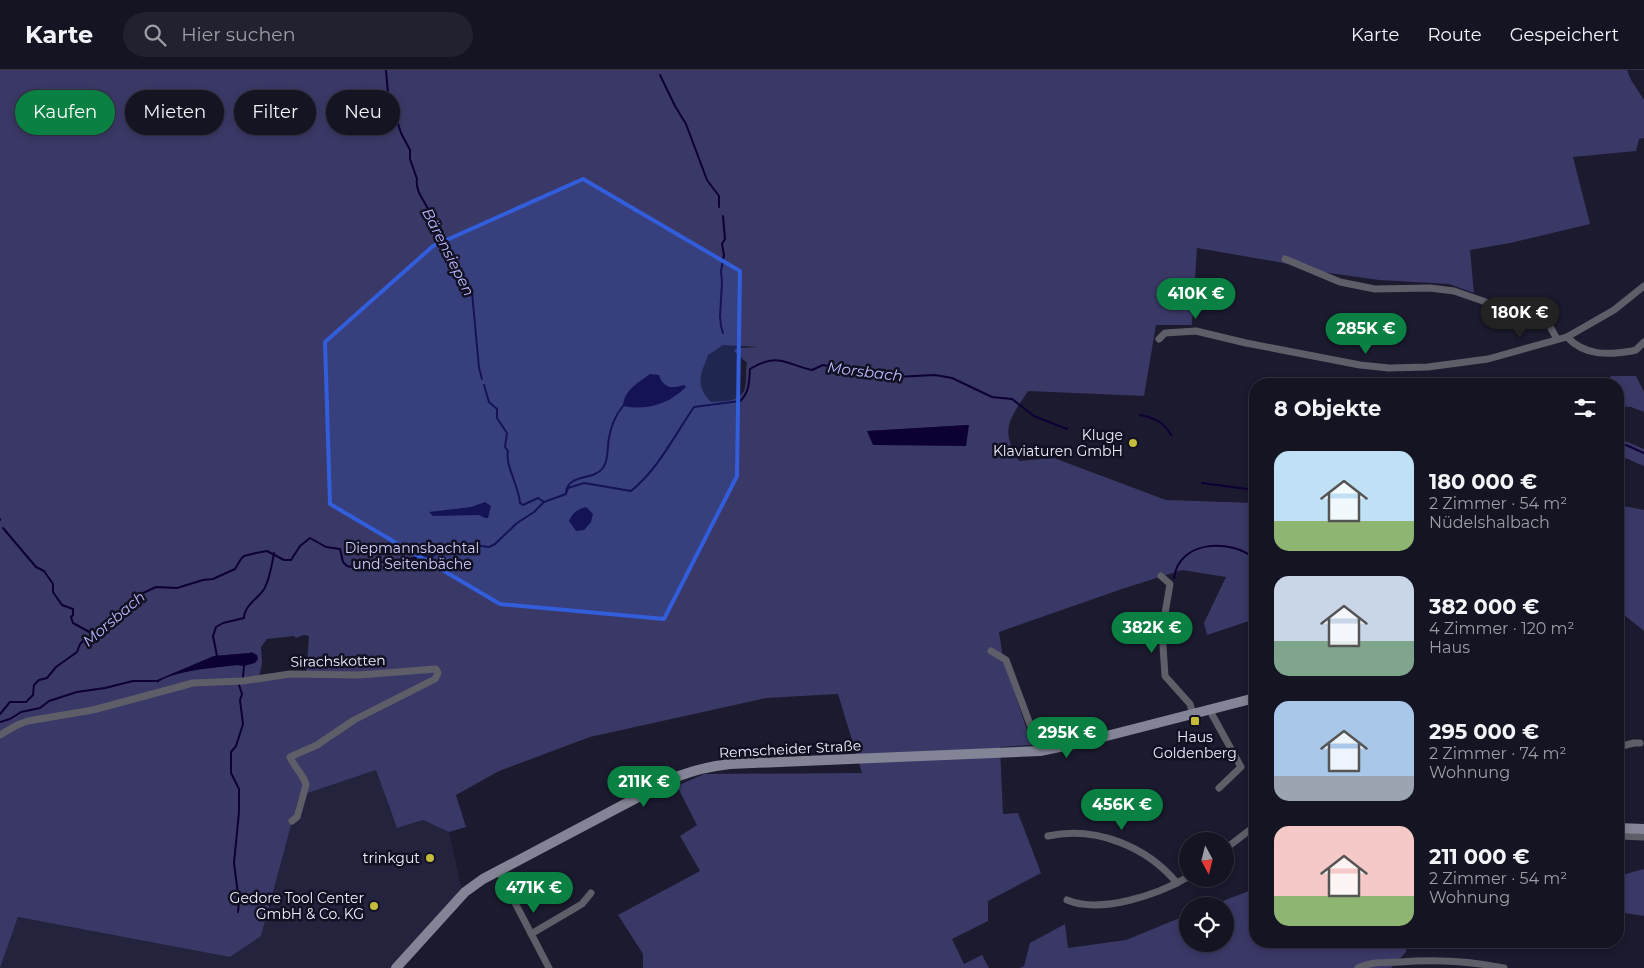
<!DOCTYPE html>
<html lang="de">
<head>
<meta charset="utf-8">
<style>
	:root { --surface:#141422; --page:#21212f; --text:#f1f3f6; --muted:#9d9ea5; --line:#333340; --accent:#0b8043 }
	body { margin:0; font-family:Montserrat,sans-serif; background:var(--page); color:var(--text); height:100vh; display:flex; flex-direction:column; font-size:19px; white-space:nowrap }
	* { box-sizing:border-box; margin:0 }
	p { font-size:16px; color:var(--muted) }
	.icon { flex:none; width:28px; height:28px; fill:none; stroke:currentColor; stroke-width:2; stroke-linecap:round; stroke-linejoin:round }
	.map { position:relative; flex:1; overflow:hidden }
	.sheet { position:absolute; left:1249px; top:308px; width:375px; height:570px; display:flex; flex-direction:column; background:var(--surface); border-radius:20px; box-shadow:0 2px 8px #0003,0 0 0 1px var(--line) }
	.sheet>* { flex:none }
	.hud { position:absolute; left:15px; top:20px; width:475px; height:45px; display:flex; gap:10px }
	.needle { width:32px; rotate:173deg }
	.controls { position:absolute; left:1179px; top:762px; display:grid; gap:10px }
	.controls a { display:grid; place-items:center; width:55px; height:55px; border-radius:50%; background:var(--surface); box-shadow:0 2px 8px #0003,0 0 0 1px var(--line); font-size:25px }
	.price { position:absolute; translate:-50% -42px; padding:0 11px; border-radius:18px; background:var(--accent); color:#fff; font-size:16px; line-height:32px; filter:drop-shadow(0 1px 2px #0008) }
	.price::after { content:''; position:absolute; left:50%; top:30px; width:15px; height:11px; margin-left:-8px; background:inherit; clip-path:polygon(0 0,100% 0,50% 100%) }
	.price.on { background:#222; color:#fff }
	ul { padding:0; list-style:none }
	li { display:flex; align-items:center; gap:15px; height:125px; padding:0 25px }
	li span { display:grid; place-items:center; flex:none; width:140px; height:100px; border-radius:15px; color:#555 }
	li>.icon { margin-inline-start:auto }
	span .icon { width:60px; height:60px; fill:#fffc; stroke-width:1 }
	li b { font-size:21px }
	h2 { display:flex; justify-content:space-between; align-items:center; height:60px; padding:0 25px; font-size:21px }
	.chip { padding:0 18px; border-radius:22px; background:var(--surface); box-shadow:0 2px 8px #0003,0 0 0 1px var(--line); font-size:18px; line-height:45px }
	.chip.on { background:var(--accent); color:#fff }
	header { display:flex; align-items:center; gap:30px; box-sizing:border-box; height:70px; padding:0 25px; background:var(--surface); border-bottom:1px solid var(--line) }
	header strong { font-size:24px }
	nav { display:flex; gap:28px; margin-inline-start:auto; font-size:18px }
	.search { width:350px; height:45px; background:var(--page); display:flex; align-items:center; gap:12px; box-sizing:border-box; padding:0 18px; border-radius:28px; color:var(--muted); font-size:19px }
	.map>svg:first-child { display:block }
	.built { fill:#24233d }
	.green { fill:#3a3866; fill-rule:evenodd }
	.water { fill:#0d0034 }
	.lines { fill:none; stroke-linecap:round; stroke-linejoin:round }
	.stream { stroke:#0d0034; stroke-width:2 }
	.minor { stroke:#5e5e69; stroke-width:7 }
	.secondary { stroke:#838495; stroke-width:10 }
	.marked { fill:#325edc; fill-opacity:0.2; stroke:#325edc; stroke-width:4; stroke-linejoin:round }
	.poi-dot { fill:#c6bc3c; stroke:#121124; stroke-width:2 }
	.labels { text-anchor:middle; stroke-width:5; stroke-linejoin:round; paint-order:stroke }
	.poi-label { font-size:14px; fill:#eeeefc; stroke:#121124; text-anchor:end }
	.park-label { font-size:14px; fill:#cfcffc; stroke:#121124 }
	.street-label { font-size:14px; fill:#eeeefc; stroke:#121124 }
	.water-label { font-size:15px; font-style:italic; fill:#bbbafd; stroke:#121124 }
</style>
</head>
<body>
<header>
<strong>Karte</strong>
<div class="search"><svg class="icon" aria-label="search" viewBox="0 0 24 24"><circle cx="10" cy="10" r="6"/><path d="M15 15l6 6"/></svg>Hier suchen</div>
<nav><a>Karte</a><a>Route</a><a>Gespeichert</a></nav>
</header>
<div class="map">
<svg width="1644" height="898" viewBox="0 0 1644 898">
	<rect width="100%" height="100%" fill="#1b1a2e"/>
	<polygon class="built" points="376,700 397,758 423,750 449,762 462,820 392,898 0,898 18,847 230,887 261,866 299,726"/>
	<g class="green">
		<path d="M0,0h1627l4,10 13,20v38l-5,1 -3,12 -63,6 17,67 -80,19 -40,7 4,43 -25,-9 -70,-4 -50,-7 -51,-11 -81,-14 -5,77h-36l-12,71 -116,-5c-18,28 -29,38 -9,70l35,-3 112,42 89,3v116l-48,16 -3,-12 22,-46 -44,-7 -60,19 -123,43 4,26 29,87 -32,2 3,67 15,-1 23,60 -53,28v20l-36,18 12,25 18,-9 7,13h-346v-14l-25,-39 82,-44 -20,-35 17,-11 -20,-39 27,-12 158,-1 -24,-79 -72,4 -176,39 -91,34 -43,24 10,32 -17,5 -26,-12 -26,8 -21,-58 -77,26 -38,140 -31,21 -212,-40 -18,51zM723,275l36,2 -22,1 -3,3 13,12c-2,8 0,16 -2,24 -3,16 -22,14 -34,15 -17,-17 -10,-27 -3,-47zM968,355l-2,21 -98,-15zM304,565l5,1 -3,39 -47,3 3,-15 -1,-16 6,-8 27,-3 2,2zM250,583l-6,13 -7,-1c-23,3 -60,4 -80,17l1,-2 56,-24z"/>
		<polygon points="1611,306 1636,306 1644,322 1644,342 1631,337 1618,336 1618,314 1607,314"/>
		<polygon points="1618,368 1644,379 1644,396 1618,385"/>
		<polygon points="1618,435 1644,440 1644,561 1618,540"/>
		<polygon points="1644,799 1644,846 1618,842 1618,806"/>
		<polygon points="1255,804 1255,871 1406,871 1406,882 1391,898 1020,898 1024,896 1030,873 1065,854 1068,878 1126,870 1187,845 1188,874 1225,874 1225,836 1210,836 1249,821"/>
		<polygon points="1519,871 1570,871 1568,879 1519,875"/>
	</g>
	<g class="water">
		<path d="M650,304l9,1c4,13 13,14 25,10l2,2c-17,17 -39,24 -63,19 1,-16 15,-23 27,-32z"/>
		<polygon points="969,355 966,376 873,375 867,361"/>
		<polygon points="485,432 491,436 488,448 485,448 479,445 433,446 429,442 471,437"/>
		<path d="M586,437l7,7 -2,8 -7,8 -8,1 -7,-10c3,-8 9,-12 17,-14z"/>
		<path d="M251,582l6,3 1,4 -3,4 -11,3 -7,-1c-22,3 -63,5 -80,18v-3l57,-24 36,-3z"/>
	</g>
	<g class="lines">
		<g class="stream">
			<path d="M386,0l2,23 13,40 9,17v9l7,20c-2,12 7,21 12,32l-1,2 17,37 6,6 21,36 7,76 3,11"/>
			<polyline points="660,5 675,36 686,54 707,110 719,126 719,137"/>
			<polyline points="723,146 725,169 722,174 724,185 721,201 722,213 720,246 721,256 723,263"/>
			<path d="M484,315l5,17 8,7v9l10,15 -2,14 3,4c-3,15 11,35 12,52l3,2 15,-7 6,4"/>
			<path d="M1140,345c14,3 24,7 31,20"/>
			<polyline points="1618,375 1626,375 1644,383"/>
			<polyline points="1202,413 1255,420"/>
			<path d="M566,422c3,-19 27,-11 37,-24 6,-8 4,-21 6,-30 2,-13 6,-22 14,-32"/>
			<polyline points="0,449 0,450"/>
			<polyline points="3,458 36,497 44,501 53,514 53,522 62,535 73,539 73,545 71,547 73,553 93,564"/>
			<path d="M1174,508c5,-38 57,-40 81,-19"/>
			<path d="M217,586l-4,-20 3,-9 7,-4 21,-5c0,-11 12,-19 18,-26 7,-8 10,-28 12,-39"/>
			<polyline points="243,607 244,596"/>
			<path d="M0,644l10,-12h16l7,-7 1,-10 5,-5 8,-2 9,-11 21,-15 3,-8 3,-3 32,-20 14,-17 14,-11 13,-6 21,1 26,-8 10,-1 22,-10 6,-10 3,-3 12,-3 11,-2 17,9h7l9,-14 10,-8 16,9 14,2 3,13 4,4 5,1 13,-3 50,-6 8,-3 7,2 11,-5 16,2 10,-10 22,3 6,-3 22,-21 17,-11 10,-10 22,-8 2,-6 16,-5 47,8c28,-23 43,-55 63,-84l46,-6c10,-9 9,-20 10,-32 28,-17 35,-5 62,1l11,-5 32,7 40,5 40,-2 17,3 40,19 20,2 22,17 33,13"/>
			<polyline points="0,652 10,649 21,642 40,638 49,631 77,622 105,618 133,611 157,611"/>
			<polyline points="238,842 239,832 234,793 239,742 239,719 231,703 231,682 236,676 243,654 240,630 242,624 239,615"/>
		</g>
		<g class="minor">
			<polyline points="1285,189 1340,212 1375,219 1430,218 1454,221 1483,231 1503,241 1545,251 1548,253 1557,269"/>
			<path d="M1567,267c18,19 41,18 65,14l4,-1 8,-8"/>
			<polyline points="1159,269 1165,263 1196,261 1246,273 1360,295 1389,298 1428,297 1488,289 1567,267 1614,240 1644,216"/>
			<polyline points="1161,506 1170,514 1162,561 1165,606 1190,634 1193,644"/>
			<polyline points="991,581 1006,590 1040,681"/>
			<polyline points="1209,639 1241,697 1219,718"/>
			<path d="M0,665l17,-10 11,-4 65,-11 100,-27 50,-2 47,-7 69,1 77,-6 2,4 -3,6 -81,41 -37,25 -27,12c4,10 14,18 16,28l-9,32 -5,4"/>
			<polyline points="1618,677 1634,673 1640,673"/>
			<path d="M1048,766c48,-10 98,10 129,47"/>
			<polyline points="1618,766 1644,767"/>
			<polyline points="1225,779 1255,756"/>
			<polyline points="498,800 549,898"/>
			<path d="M1067,830c34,14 90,-5 121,-23"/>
			<polyline points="531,864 582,834 591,823"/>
			<path d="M1358,898c14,-7 28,-5 42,-6 35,-3 70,-1 104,6"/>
		</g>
		<g class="secondary">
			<polyline points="1618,758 1644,759"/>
			<path d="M396,898l69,-76 18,-13 193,-102c18,-7 35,-11 54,-13l310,-13 43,-9 172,-44"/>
		</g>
	</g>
	<path class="marked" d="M583,109l157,92 -3,205 -73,143 -164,-15 -170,-100 -5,-162 108,-96z"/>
	<g class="poi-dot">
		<circle cx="1133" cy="373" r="5"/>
		<rect x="1190" y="646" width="10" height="10" rx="2.5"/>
		<circle cx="430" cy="788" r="5"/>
		<circle cx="374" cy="836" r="5"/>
	</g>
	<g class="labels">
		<g class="poi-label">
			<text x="1123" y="370">Kluge<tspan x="1123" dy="16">Klaviaturen GmbH</tspan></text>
			<text x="1195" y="672" text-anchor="middle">Haus<tspan x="1195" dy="16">Goldenberg</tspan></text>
			<text x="420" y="793">trinkgut</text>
			<text x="364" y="833">Gedore Tool Center<tspan x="364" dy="16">GmbH &amp; Co. KG</tspan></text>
		</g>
		<g class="park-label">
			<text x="412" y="483">Diepmannsbachtal<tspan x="412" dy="16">und Seitenbäche</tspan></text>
		</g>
		<g class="street-label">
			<text transform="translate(338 591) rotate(-1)" y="5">Sirachskotten</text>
			<text transform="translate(790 679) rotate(-3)" y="5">Remscheider Straße</text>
		</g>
		<g class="water-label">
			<text transform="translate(448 182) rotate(63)" y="5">Bärensiepen</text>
			<text transform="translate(865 302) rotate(7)" y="5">Morsbach</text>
			<text transform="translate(114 549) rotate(-40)" y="5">Morsbach</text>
		</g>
	</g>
</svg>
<div class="controls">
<a><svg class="needle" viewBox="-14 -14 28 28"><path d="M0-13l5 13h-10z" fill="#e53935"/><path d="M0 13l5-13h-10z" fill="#9d9ea5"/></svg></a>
<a><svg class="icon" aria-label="locate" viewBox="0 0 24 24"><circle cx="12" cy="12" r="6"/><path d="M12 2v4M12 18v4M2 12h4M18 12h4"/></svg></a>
</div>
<b class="price" style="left:1196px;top:250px">410K €</b>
<b class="price on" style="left:1520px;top:269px">180K €</b>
<b class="price" style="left:1366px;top:285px">285K €</b>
<b class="price" style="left:1152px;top:584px">382K €</b>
<b class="price" style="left:1067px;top:689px">295K €</b>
<b class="price" style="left:644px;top:738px">211K €</b>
<b class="price" style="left:1122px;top:761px">456K €</b>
<b class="price" style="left:534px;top:844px">471K €</b>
<div class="hud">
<a class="chip on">Kaufen</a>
<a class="chip">Mieten</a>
<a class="chip">Filter</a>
<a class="chip">Neu</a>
</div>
<section class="sheet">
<h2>8 Objekte<svg class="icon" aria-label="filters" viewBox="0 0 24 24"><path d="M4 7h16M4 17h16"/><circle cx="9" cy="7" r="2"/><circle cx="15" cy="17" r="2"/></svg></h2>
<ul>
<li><span style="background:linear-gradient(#bfe0f5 70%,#8fb573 0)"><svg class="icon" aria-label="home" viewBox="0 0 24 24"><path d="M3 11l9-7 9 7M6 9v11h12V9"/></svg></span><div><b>180 000 €</b><p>2 Zimmer · 54 m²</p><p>Nüdelshalbach</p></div></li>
<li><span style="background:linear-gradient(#c9d6e8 65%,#7fa58c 0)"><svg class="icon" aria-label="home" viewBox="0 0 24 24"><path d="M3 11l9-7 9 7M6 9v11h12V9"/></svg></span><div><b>382 000 €</b><p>4 Zimmer · 120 m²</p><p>Haus</p></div></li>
<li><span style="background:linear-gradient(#a9c7e8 75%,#9aa5b1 0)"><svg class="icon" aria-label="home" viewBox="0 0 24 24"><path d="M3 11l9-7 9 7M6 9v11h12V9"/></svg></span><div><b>295 000 €</b><p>2 Zimmer · 74 m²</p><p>Wohnung</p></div></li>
<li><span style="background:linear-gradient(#f6c9c9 70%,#8fb573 0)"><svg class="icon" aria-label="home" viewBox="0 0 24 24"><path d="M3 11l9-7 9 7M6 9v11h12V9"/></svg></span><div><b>211 000 €</b><p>2 Zimmer · 54 m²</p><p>Wohnung</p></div></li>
</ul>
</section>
</div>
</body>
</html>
